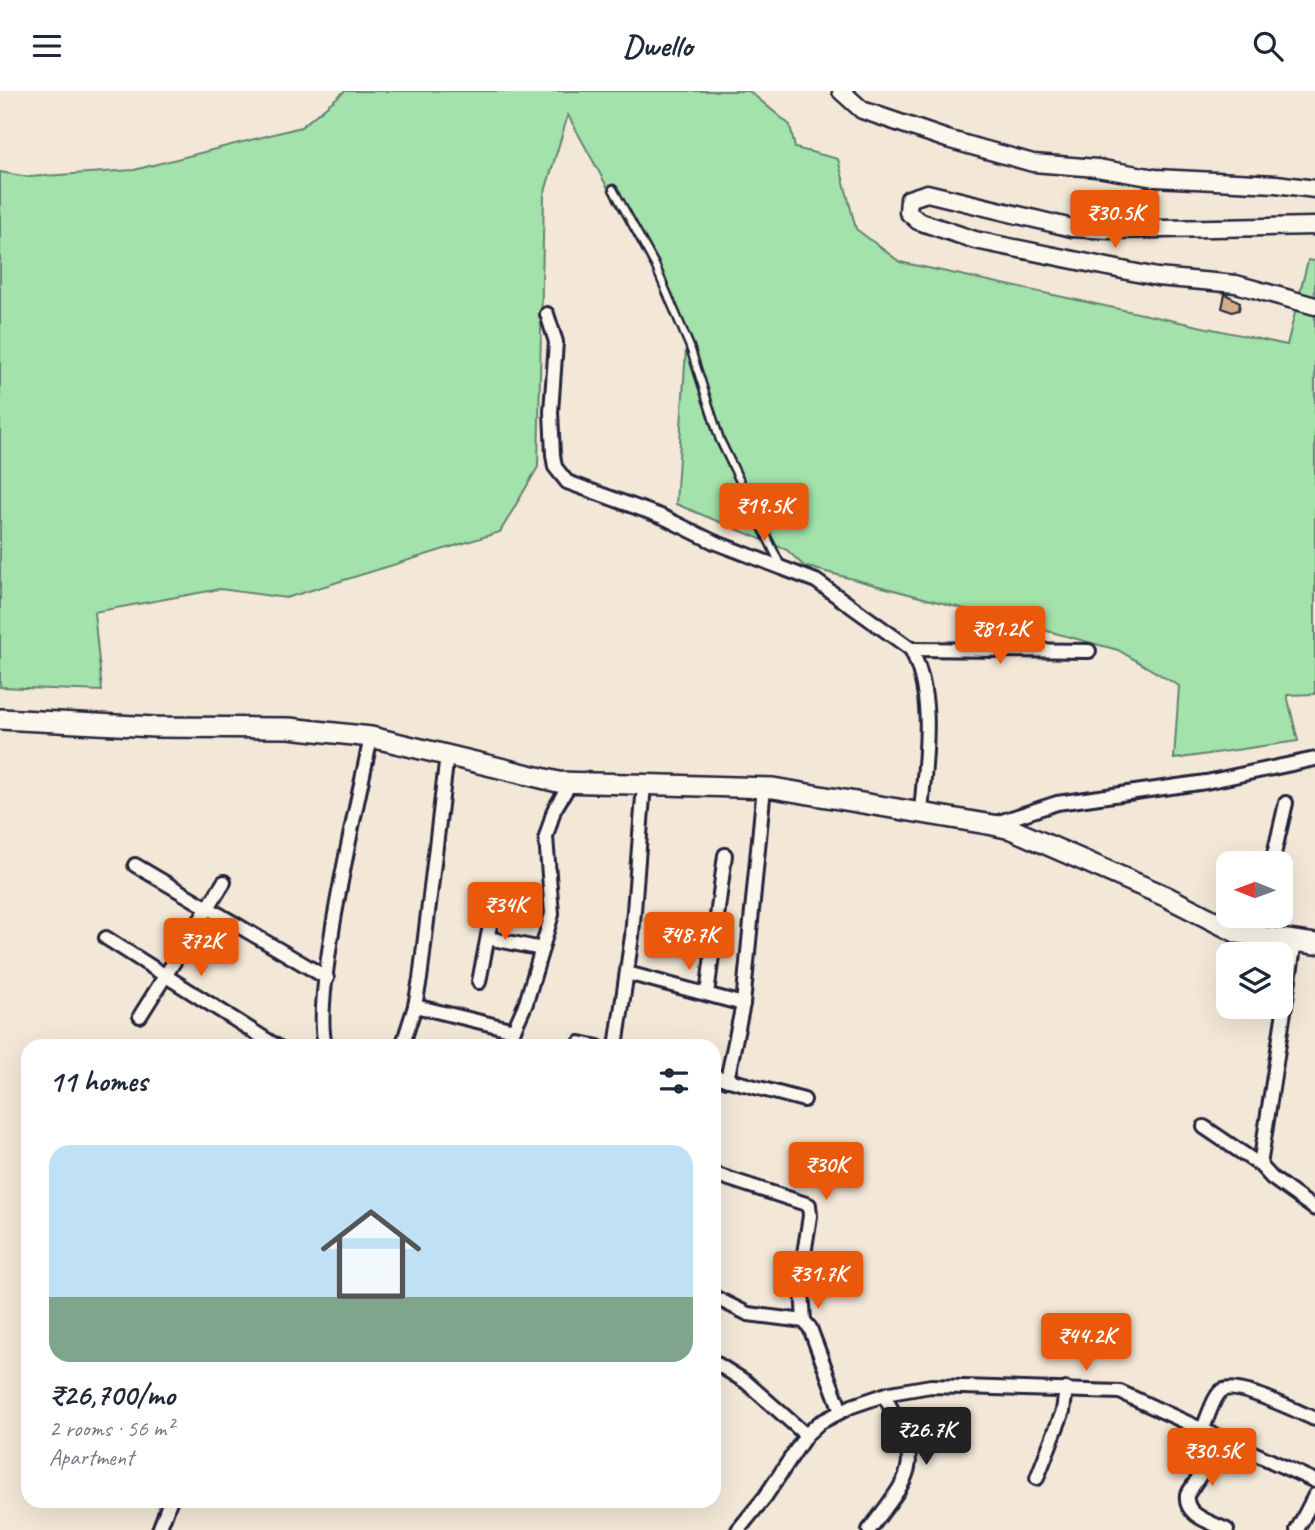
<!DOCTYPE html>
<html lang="en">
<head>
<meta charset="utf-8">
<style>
	:root { --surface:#fff; --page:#f2f2f3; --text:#1f2937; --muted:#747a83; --line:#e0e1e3; --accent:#ea580c }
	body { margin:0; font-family:Caveat,sans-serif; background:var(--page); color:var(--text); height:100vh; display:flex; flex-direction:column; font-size:26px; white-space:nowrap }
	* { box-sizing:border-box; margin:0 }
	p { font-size:23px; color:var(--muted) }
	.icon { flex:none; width:38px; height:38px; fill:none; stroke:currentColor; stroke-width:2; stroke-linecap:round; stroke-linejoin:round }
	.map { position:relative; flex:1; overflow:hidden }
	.details { position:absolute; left:21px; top:948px; width:700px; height:469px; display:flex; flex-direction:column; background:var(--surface); border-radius:21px; box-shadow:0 7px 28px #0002 }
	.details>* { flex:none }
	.needle { width:46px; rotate:271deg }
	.fabs { position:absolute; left:1216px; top:760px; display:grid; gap:14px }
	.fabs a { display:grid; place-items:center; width:77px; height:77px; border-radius:14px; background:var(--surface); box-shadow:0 7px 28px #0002; font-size:35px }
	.price { position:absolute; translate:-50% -60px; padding:0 16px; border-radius:7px; background:var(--accent); color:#fff; font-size:23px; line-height:46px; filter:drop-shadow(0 2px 4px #0008) }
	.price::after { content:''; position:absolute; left:50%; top:42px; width:21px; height:16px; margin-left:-10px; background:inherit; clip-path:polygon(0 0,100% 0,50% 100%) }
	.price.active { background:#222; color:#fff }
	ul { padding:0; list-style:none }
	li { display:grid; align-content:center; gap:14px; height:371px; padding:0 28px }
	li+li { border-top:2px solid var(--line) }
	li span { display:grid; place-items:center; height:217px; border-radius:21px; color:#555 }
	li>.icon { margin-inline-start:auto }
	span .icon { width:126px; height:126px; fill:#fffc; stroke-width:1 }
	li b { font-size:30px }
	h2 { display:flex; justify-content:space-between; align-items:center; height:84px; padding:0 28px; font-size:30px }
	header { display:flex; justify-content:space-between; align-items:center; height:91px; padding:0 28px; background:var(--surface); font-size:32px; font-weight:600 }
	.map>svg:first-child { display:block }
	.green { fill:#a3e2aa; stroke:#628272; stroke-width:2 }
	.building { fill:#d5ae87; stroke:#22223b; stroke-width:2 }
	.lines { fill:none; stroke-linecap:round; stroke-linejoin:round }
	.service-casing { stroke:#22223b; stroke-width:11 }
	.minor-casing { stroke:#22223b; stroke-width:18 }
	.tertiary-casing { stroke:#22223b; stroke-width:21 }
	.primary-casing { stroke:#22223b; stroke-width:24 }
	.service { stroke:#fbf7ec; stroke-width:6 }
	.minor { stroke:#fbf7ec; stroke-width:12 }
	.tertiary { stroke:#fbf7ec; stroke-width:16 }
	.primary { stroke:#fbf7ec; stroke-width:19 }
</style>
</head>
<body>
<header><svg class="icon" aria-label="menu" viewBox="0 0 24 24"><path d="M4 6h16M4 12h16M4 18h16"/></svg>Dwello<svg class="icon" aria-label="search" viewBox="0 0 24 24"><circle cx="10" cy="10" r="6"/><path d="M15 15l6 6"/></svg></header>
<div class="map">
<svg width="1315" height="1439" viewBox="0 0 1315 1439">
	<rect width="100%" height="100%" fill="#f3e8d8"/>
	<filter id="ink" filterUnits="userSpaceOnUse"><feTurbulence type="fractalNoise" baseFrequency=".0143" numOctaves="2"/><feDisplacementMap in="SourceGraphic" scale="14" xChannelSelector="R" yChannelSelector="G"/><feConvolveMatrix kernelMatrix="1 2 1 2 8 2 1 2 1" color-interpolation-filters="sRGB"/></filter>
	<g filter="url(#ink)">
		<polygon class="green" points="345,0 749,0 790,34 795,57 838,68 856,138 900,171 1287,254 1308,169 1315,170 1315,603 1287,604 1298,650 1174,668 1179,595 1118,559 804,475 787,459 676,413 687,242 568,24 544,104 538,376 500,441 286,507 220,498 94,521 102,600 0,596 0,81 28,86 134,79 301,36"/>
		<polygon class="building" points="1225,203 1240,211 1239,219 1232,221 1222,217"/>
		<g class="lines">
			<g class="service-casing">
				<polyline id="service" points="613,98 655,174 690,256 720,349 781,475"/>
			</g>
			<g class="minor-casing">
				<g id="minor">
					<path d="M547,223l9,28 -5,70 2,43 2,12 12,15 96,35 51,25 102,39 95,68c25,51 14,108 10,164"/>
					<polyline points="911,558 1089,560"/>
					<polyline points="996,732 1057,712 1206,691 1315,668"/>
					<polyline points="1272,772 1286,712"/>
					<polyline points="135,774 327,887"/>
					<polyline points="1255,844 1259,824"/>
					<polyline points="106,847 278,956"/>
					<polyline points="488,847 542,858"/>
					<polyline points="627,882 743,913"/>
					<polyline points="479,891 496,803"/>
					<polyline points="707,903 725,764"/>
					<polyline points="415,915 514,939"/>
					<polyline points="140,925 224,791"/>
					<polyline points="580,952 598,956"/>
					<path d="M326,956c-17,-41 34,-255 45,-310"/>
					<polyline points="402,956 415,915 420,888 447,664"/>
					<polyline points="506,956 526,912 552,823 546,746 554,719 571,691"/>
					<polyline points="616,956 632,845 644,693"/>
					<polyline points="714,985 804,1009"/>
					<polyline points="727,989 743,913 764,696"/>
					<polyline points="1204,1036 1260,1074 1272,1087 1315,1118"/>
					<polyline points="1260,1074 1295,850"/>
					<polyline points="714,1083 809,1114 810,1125 801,1182 804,1230"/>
					<polyline points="714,1206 748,1223 804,1230 810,1237 841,1320"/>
					<polyline points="714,1271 746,1291 806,1344"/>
					<path d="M1203,1337c5,-10 9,-28 17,-36 13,-13 78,20 95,27"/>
					<path d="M1224,1348l-37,56c-3,21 24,27 40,35"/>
					<polyline points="1037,1387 1063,1320 1066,1298"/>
					<polyline points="159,1439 170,1410"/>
					<polyline points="738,1439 765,1406 806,1344 819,1332 852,1315 890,1302 931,1295 1120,1301 1315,1390"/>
					<path d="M869,1439c47,-62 53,-64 15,-135"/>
					<polyline points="1297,1439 1315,1404"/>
				</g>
			</g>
			<g class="tertiary-casing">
				<g id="tertiary">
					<polyline points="841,0 862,19 947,48 1033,72 1097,77 1155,87 1276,93 1315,98"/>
					<polyline points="1315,135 1110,139 1072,137 927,102 909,108 908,121 918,130 975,149 1157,186 1236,193 1315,215"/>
				</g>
			</g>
			<g class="primary-casing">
				<polyline id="primary" points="0,628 155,636 289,637 371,646 558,691 773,697 993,734 1011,738 1165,805 1238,842 1315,853"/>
			</g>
			<use href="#service" class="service"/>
			<use href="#minor" class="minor"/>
			<use href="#tertiary" class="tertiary"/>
			<use href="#primary" class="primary"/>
		</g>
	</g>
</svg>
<div class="fabs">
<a><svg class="needle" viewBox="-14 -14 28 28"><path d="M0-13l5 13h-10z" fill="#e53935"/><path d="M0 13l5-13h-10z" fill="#747a83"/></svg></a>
<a><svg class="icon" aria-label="layers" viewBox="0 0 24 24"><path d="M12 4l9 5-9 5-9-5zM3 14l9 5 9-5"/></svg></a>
</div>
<b class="price" style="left:1115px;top:159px">₹30.5K</b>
<b class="price" style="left:764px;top:452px">₹19.5K</b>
<b class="price" style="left:1000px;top:575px">₹81.2K</b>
<b class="price" style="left:505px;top:851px">₹34K</b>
<b class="price" style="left:689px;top:881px">₹48.7K</b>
<b class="price" style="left:201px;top:887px">₹72K</b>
<b class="price" style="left:826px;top:1111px">₹30K</b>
<b class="price" style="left:818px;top:1220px">₹31.7K</b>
<b class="price" style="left:1086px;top:1282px">₹44.2K</b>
<b class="price active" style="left:926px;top:1376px">₹26.7K</b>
<b class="price" style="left:1212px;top:1397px">₹30.5K</b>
<section class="details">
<h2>11 homes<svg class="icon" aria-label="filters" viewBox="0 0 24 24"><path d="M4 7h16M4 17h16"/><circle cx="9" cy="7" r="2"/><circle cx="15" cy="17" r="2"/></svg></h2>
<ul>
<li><span style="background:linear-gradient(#bfe0f5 70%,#7fa58c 0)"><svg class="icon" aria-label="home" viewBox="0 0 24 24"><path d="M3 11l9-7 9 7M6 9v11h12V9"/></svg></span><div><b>₹26,700/mo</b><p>2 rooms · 56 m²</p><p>Apartment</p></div></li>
</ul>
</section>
</div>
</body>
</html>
